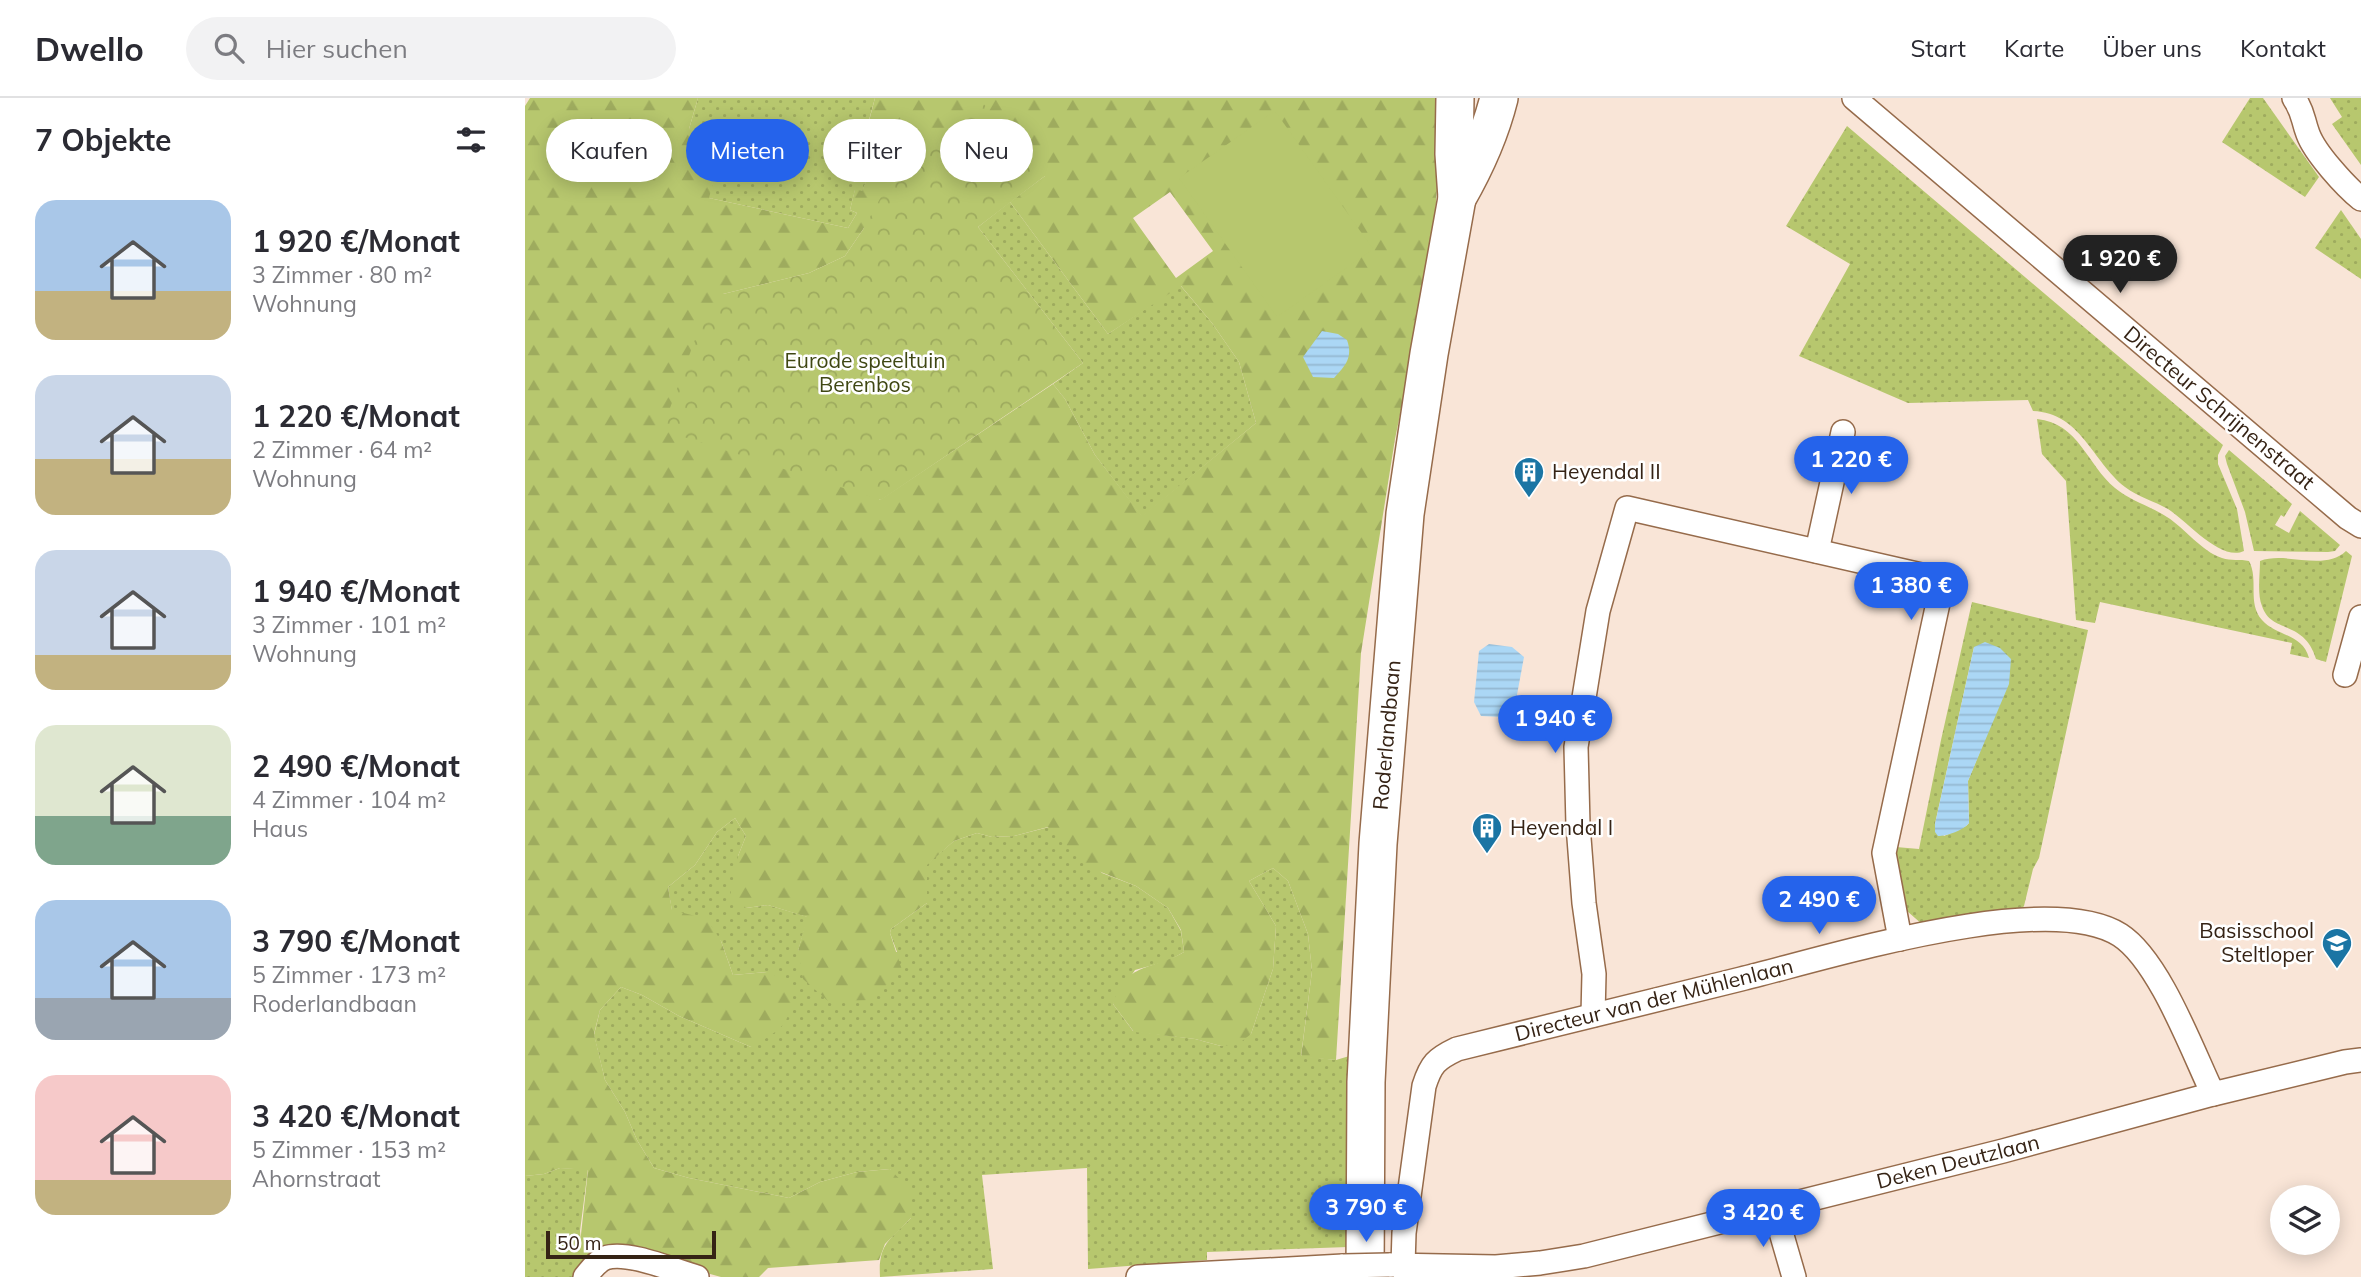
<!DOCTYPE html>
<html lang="de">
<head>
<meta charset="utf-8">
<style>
	:root { --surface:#fff; --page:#f2f2f3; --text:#2b2b33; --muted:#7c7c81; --line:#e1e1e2; --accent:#2563eb }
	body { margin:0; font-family:Mulish,sans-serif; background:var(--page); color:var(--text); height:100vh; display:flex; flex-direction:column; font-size:26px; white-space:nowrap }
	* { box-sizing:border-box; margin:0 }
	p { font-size:23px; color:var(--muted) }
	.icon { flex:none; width:38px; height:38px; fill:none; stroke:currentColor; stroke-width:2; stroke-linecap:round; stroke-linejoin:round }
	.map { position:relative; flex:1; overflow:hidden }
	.panel { display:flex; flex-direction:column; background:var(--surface); width:525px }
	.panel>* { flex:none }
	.banner { position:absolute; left:21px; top:21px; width:665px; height:63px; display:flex; gap:14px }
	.buttons { position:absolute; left:1745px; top:1087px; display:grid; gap:14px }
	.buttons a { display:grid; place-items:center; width:70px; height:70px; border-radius:50%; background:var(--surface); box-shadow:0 4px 18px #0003; font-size:35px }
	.scale { position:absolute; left:21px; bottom:18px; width:170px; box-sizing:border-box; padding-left:7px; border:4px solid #352315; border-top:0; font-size:19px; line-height:24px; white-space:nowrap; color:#352315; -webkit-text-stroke:5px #fff; paint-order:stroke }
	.price { position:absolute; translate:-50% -60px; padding:0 16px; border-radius:24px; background:var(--accent); color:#fff; font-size:23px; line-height:46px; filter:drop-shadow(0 2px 4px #0008) }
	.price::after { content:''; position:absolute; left:50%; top:42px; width:21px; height:16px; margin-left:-10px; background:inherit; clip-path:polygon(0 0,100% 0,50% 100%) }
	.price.current { background:#222; color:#fff }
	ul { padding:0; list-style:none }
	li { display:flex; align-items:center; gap:21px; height:175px; padding:0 35px }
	li span { display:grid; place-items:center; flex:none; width:196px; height:140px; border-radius:21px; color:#555 }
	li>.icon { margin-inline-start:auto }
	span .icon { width:84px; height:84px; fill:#fffc; stroke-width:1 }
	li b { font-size:30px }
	h2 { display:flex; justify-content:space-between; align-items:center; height:84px; padding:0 35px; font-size:30px }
	.chip { padding:0 24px; border-radius:32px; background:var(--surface); box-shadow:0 4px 18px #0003; font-size:24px; line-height:63px }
	.chip.current { background:var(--accent); color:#fff }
	header { display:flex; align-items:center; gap:42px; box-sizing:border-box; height:98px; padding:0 35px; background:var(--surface); border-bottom:2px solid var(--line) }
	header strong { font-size:33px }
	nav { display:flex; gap:38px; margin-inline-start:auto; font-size:24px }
	.search { width:490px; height:63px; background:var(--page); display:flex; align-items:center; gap:18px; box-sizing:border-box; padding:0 24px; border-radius:38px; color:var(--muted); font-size:26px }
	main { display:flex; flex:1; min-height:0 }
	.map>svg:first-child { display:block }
	.grass { fill:url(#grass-dots); fill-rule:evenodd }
	.forest { fill:url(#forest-firs); fill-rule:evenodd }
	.park { fill:url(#park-crowns) }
	.pitch { fill:#b7c76e }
	.water { fill:url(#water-rules) }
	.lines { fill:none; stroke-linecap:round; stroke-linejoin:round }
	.minor-casing { stroke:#966b4b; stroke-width:26 }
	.primary-casing { stroke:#966b4b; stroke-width:40 }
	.minor { stroke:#fff; stroke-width:23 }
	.primary { stroke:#fff; stroke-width:37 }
	.minor-bridge-casing { stroke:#966b4b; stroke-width:26; stroke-linecap:butt }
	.minor-bridge { stroke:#fff; stroke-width:23 }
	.labels { text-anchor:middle; stroke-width:5; stroke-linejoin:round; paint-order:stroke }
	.park-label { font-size:21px; fill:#3f4713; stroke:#fff }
	.street-label { font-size:21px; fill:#352315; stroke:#fff }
	.poi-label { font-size:21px; fill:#352315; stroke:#fff; text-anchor:start }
</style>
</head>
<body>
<header>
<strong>Dwello</strong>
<div class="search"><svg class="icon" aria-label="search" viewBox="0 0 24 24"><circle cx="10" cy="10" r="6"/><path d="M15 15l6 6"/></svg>Hier suchen</div>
<nav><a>Start</a><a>Karte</a><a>Über uns</a><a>Kontakt</a></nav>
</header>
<main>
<section class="panel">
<h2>7 Objekte<svg class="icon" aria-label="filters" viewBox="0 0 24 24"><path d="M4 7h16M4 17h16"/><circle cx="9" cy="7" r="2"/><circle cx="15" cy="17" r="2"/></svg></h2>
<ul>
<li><span style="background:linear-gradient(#a9c7e8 65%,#c2b280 0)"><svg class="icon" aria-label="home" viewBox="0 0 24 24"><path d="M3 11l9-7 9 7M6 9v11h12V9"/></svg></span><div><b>1 920 €/Monat</b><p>3 Zimmer · 80 m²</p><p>Wohnung</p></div></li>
<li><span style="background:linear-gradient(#c9d6e8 60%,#c2b280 0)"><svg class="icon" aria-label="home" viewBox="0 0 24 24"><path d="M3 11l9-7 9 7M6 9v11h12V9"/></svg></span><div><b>1 220 €/Monat</b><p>2 Zimmer · 64 m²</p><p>Wohnung</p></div></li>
<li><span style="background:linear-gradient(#c9d6e8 75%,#c2b280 0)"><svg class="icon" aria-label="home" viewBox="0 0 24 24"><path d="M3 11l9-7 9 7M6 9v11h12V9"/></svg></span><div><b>1 940 €/Monat</b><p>3 Zimmer · 101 m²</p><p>Wohnung</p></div></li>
<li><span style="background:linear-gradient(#dfe7d0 65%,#7fa58c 0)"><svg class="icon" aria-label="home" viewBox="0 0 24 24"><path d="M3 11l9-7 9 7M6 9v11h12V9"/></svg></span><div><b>2 490 €/Monat</b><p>4 Zimmer · 104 m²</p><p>Haus</p></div></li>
<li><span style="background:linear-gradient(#a9c7e8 70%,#9aa5b1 0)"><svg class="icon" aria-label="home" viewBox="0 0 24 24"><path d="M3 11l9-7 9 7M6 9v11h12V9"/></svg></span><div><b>3 790 €/Monat</b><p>5 Zimmer · 173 m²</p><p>Roderlandbaan</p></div></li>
<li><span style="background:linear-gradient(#f6c9c9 75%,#c2b280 0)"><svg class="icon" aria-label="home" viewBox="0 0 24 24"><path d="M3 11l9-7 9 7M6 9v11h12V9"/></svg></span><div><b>3 420 €/Monat</b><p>5 Zimmer · 153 m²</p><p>Ahornstraat</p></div></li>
</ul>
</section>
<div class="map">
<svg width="1836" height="1179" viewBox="0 0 1836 1179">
	<defs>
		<pattern id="grass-dots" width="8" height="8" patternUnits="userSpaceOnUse" patternTransform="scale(1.75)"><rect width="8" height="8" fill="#b7c76e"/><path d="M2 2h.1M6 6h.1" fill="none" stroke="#9eab5e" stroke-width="1.8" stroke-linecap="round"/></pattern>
		<pattern id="forest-firs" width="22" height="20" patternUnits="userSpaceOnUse" patternTransform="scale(1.75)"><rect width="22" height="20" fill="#b7c76e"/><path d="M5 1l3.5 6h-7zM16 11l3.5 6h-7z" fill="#9eab5e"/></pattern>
		<pattern id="park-crowns" width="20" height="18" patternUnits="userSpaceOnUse" patternTransform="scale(1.75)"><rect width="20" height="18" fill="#b7c76e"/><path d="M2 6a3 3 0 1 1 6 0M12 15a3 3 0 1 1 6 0" fill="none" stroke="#9eab5e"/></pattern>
		<pattern id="water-rules" width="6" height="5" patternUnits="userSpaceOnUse" patternTransform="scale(1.75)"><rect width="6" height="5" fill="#abd7f5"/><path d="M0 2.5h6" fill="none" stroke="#94b8d1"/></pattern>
	</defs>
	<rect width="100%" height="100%" fill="#f9e5d7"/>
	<g class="grass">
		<polygon points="173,0 350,0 344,22 356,25 350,62 337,94 330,92 325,112 332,115 323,130 184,100 164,31"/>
		<polygon points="1725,0 1738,0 1794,79 1780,99 1697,44"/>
		<polygon points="1805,0 1836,0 1836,67 1807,26 1817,19"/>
		<path d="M1322,28l376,319 -5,10v9l19,45 7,42c-23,11 -57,-30 -76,-42 -14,-8 -30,-12 -43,-22 -33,-26 -44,-74 -92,-76l-5,-11 -120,3 -109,-47 51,-92 -64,-38z"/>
		<polygon points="485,104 583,236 655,187 687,225 714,264 731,325 617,419 570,357 540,301 528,286 558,265 453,129"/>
		<polygon points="1816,112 1836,141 1836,181 1790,150"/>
		<path d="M1512,321c42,4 50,46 78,69 16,13 35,18 52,29 19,12 34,34 55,41 9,3 18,1 27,3 10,19 -2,42 13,59 14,16 41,14 47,38l-19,-4 2,-11 -192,-41 -5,21 -19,-3 -10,-139 -24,-27z"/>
		<polygon points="1704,352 1767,406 1759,419 1756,417 1750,427 1764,435 1775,413 1815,447 1810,453 1803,454 1729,453 1720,414 1702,366 1700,358"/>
		<path d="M1821,453l6,5 -26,106 -10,-3c-12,-40 -45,-25 -54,-53 -5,-12 -2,-31 -2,-45 26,-10 64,11 86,-10z"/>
		<path d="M1447,504l116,28 -49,228 -6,11 -9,37 -3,4 -98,15 -16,-14 -11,-56v-8l23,2 22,-109zM1449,549l13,87 -19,47 1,42 -3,3 -22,10 -9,-12z"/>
		<path d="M210,720l11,18 -8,20 8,52 22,-3 40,12 -10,34 99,1 -7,-19 1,-4 36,-26v-39l27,-23 23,-8 15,4 22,-1 35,-9 53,46 34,13 32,22 13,23 3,21 -16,9 -33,9 -22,34 20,27 62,8 26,7 30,-12 22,-65 3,-43 -27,-45 24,-13 15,13 20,53 4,37 -11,85 35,4 20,-6 -8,193 -141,5v8l-119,9 -1,-101 -105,7 11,94 -113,8c-2,-32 9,-37 31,-59l-21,-49 -33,3 -37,10 -31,16 -100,-20 -35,-10 -17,-28 -12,-28 -20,-32 -11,-45 6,-25 21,-23 21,8 37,21 72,31 16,-75 -34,3 -12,-34 -49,-30 -4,-24 27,-22 22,-33z"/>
		<polygon points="35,1070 63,1071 55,1133 58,1171 52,1179 0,1179 0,1078 19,1076"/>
	</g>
	<path class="forest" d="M5,0h168l-9,31 35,12 -15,57 139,30 9,-15 -7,-3 5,-21 7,2 13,-31 6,-36 -12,-3 6,-23h568l-7,105 -9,81 -32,155 -34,214 -25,407 -35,-3 11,-86 -4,-37 -20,-53 -15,-13 -24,13 27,45 -3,43 -22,65 -14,11 -16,1 -26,-7 -61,-7 -21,-28c13,-43 39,-33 71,-52l-3,-22 -13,-22 -32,-22 -48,-19 -40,-40 -34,9 -22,1 -15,-4 -23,8 -27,24v38l-36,26 -1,4 12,37 -31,30 -43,1 -25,-22 -5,-28 9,-34 -39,-12 -22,3 -16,-12 8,-40 8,-20 -11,-18 -18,14 -22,33 -27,22 4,23 35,9 14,22 12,34 34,-3 24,10c2,40 -6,46 -40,65l-72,-31 -37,-21 -21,-8 -21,23 -6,24 11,46 20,32 12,28 17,28 35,10 100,20 31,-16 37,-10 33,-3 20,21 1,28 -26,26 -6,16 -111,8 -9,9h-38l-87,-24 -51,16 -5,-7 10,-92 -28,-2 -16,6 -19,2v-1070zM520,78l-35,26 98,132 73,-48 31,37 27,39 17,61 -114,93 -47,-61 -30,-56 -12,-15 -173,116 -157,-206 86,-21 36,-17 19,-28zM645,94l43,59 -37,27 -43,-60z"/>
	<polygon class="park" points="457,4 520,78 453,129 558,265 356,402 137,332 172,236 181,215 198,196 284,175 320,158 339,130 369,75"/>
	<polygon class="pitch" points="750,13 848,151 752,219 654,80"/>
	<g class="water">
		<path d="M797,233l16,3 9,6c6,17 -1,25 -13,38l-21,-1 -10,-20z"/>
		<path d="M1460,544l15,6 11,11 -2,25 -41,97 1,42c-5,7 -22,13 -31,13l-3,-4v-8l39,-177z"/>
		<polygon points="964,546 987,549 999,559 989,613 979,619 956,618 949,604 954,553"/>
	</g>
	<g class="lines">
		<g class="minor-casing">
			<g id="minor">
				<polyline points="1329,0 1823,420 1836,428"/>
				<path d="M1769,0c10,15 8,20 14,36 7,19 37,52 53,65"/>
				<polyline points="1292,453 1318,334"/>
				<polyline points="1820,577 1836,519"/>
				<polyline points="1068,917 1069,876 1059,805 1053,727 1051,649 1073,513 1102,410 1418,482 1359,755 1375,841"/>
				<polyline points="1249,1110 1269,1179"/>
				<polyline points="865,1167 971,1169 1015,1165 1059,1158 1478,1053 1688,996"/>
				<path d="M60,1179c6,-7 11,-15 20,-19 22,-8 70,13 92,19"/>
				<polyline points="613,1179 818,1168"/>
				<path d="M881,1179l-3,-12 1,-32 20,-147c7,-22 12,-27 33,-37 94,-24 189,-47 284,-70 83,-20 305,-91 379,-44 39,25 72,115 93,159l132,-32 16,-2"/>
			</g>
		</g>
		<g class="primary-casing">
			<g id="primary">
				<path d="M932,100c19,-33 33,-64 42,-100"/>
				<polyline points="840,1179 841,984 853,746 880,416 904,256 932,100 929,56 930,0"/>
			</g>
		</g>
		<use href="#minor" class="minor"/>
		<use href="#primary" class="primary"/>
		<g class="minor-bridge-casing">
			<polyline id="minor-bridge" points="818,1168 864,1167"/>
		</g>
		<use href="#minor-bridge" class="minor-bridge"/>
	</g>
	<defs>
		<g id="building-pin" transform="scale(1.575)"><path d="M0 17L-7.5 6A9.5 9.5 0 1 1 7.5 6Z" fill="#1b75a4" stroke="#fff"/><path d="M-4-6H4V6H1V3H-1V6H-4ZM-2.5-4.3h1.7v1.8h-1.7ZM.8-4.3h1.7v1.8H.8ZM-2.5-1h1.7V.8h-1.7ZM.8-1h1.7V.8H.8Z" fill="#fff"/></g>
		<g id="school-pin" transform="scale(1.575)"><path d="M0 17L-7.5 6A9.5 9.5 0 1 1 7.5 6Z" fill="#1b75a4" stroke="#fff"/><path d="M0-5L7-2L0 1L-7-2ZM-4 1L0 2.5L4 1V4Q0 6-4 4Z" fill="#fff"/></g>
	</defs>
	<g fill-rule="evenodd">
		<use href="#building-pin" x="1004" y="374"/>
		<use href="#building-pin" x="962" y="730"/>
		<use href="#school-pin" x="1812" y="845"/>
	</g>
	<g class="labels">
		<g class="park-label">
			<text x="340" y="270">Eurode speeltuin<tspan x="340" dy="24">Berenbos</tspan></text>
		</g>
		<g class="street-label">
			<text transform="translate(1694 310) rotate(40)" y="7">Directeur Schrijnenstraat</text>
			<text transform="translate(862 637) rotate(-85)" y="7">Roderlandbaan</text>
			<text transform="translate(1129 902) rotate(-14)" y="7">Directeur van der Mühlenlaan</text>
			<text transform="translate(1433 1064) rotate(-14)" y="7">Deken Deutzlaan</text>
		</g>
		<g class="poi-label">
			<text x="1027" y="381">Heyendal II</text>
			<text x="985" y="737">Heyendal I</text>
			<text x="1789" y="840" text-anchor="end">Basisschool<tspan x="1789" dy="24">Steltloper</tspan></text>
		</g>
	</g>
</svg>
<div class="buttons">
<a><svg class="icon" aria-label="layers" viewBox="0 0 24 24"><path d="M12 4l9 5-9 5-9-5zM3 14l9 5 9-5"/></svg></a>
</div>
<div class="scale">50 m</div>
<b class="price current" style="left:1595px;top:197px">1 920 €</b>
<b class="price" style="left:1326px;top:398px">1 220 €</b>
<b class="price" style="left:1386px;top:524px">1 380 €</b>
<b class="price" style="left:1030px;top:657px">1 940 €</b>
<b class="price" style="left:1294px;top:838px">2 490 €</b>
<b class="price" style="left:841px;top:1146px">3 790 €</b>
<b class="price" style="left:1238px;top:1151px">3 420 €</b>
<div class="banner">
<a class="chip">Kaufen</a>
<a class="chip current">Mieten</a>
<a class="chip">Filter</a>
<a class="chip">Neu</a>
</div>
</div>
</main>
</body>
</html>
